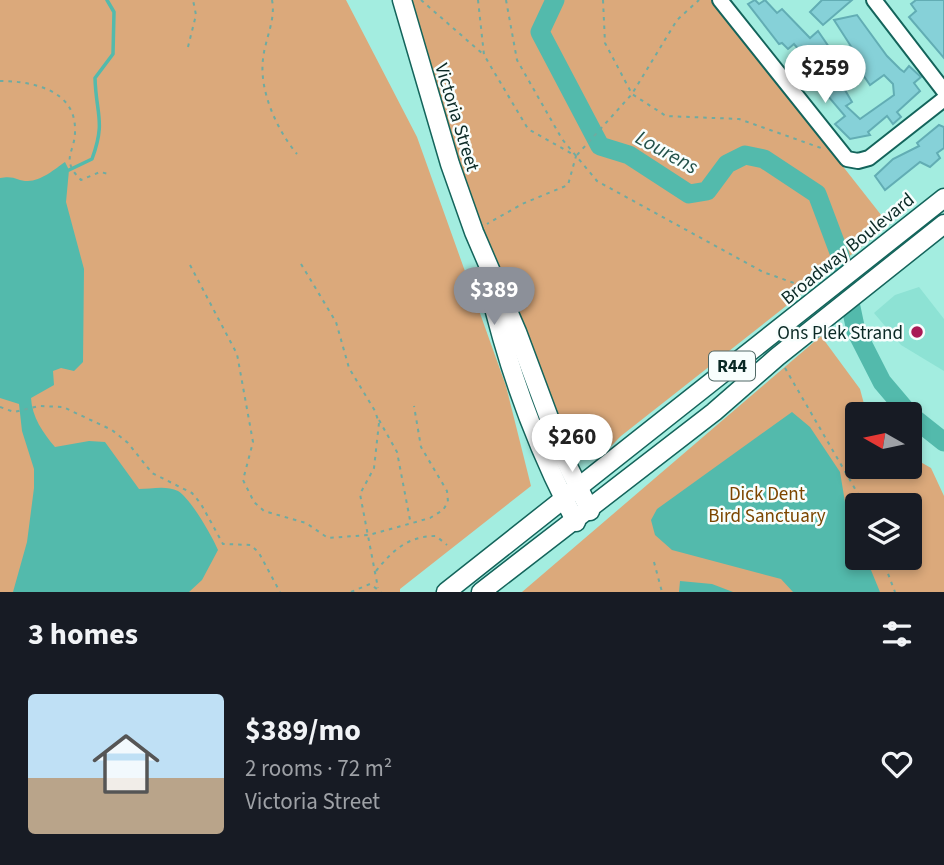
<!DOCTYPE html>
<html lang="en">
<head>
<meta charset="utf-8">
<style>
	:root { --surface:#171b24; --page:#20242c; --text:#f1f3f6; --muted:#9ea1a6; --accent:#8c9099 }
	body { margin:0; font-family:"Source Sans 3",sans-serif; background:var(--page); color:var(--text); height:100vh; display:flex; flex-direction:column; font-size:26px; white-space:nowrap }
	* { box-sizing:border-box; margin:0 }
	p { font-size:23px; color:var(--muted) }
	.icon { flex:none; width:38px; height:38px; fill:none; stroke:currentColor; stroke-width:2; stroke-linecap:round; stroke-linejoin:round }
	.map { position:relative; height:592px; overflow:hidden }
	.panel { display:flex; flex-direction:column; background:var(--surface); flex:1 }
	.panel>* { flex:none }
	.needle { width:46px; rotate:279deg }
	.buttons { position:absolute; left:845px; top:402px; display:grid; gap:14px }
	.buttons a { display:grid; place-items:center; width:77px; height:77px; border-radius:7px; background:var(--surface); box-shadow:0 4px 10px #0003; font-size:35px }
	.price { position:absolute; translate:-50% -60px; padding:0 16px; border-radius:24px; background:#fff; color:#222; font-size:23px; line-height:46px; filter:drop-shadow(0 2px 4px #0008) }
	.price::after { content:''; position:absolute; left:50%; top:42px; width:21px; height:16px; margin-left:-10px; background:inherit; clip-path:polygon(0 0,100% 0,50% 100%) }
	.price.selected { background:var(--accent); color:#fff }
	ul { padding:0; list-style:none }
	li { display:flex; align-items:center; gap:21px; height:175px; padding:0 28px }
	li span { display:grid; place-items:center; flex:none; width:196px; height:140px; border-radius:7px; color:#555 }
	li>.icon { margin-inline-start:auto }
	span .icon { width:84px; height:84px; fill:#fffc; stroke-width:1 }
	li b { font-size:30px }
	h2 { display:flex; justify-content:space-between; align-items:center; height:84px; padding:0 28px; font-size:30px }
	.map>svg:first-child { display:block }
	.built { fill:#8de2d4 }
	.green { fill:#dba97b; fill-rule:evenodd }
	.water { fill:#53baac }
	.lines { fill:none; stroke-linecap:round; stroke-linejoin:round }
	.stream { stroke:#53baac; stroke-width:3.5 }
	.river { stroke:#53baac; stroke-width:19 }
	.building { fill:#86d1d8; stroke:#62adb4; stroke-width:2; fill-rule:evenodd }
	.minor-casing { stroke:#14645b; stroke-width:18 }
	.major-casing { stroke:#14645b; stroke-width:21 }
	.path { stroke:#6faba1; stroke-width:2; stroke-dasharray:3.5 5; stroke-linecap:butt }
	.minor { stroke:#fff; stroke-width:14 }
	.major { stroke:#fff; stroke-width:18 }
	.poi-dot { fill:#a91955; stroke:#f8fefd; stroke-width:2.5 }
	.labels { text-anchor:middle; stroke-width:5; stroke-linejoin:round; paint-order:stroke }
	.shield { fill:#f8fefd; stroke:#516966; stroke-width:2 }
	.shield-label { font-size:18px; font-weight:bold; fill:#0a2925 }
	.street-label { font-size:19px; fill:#0a2925; stroke:#f8fefd }
	.poi-label { font-size:19px; fill:#0a2925; stroke:#f8fefd; text-anchor:end }
	.park-label { font-size:19px; fill:#7c4600; stroke:#f8fefd }
	.water-label { font-size:21px; font-style:italic; fill:#23514a; stroke:#f8fefd }
</style>
</head>
<body>
<div class="map">
<svg width="944" height="592" viewBox="0 0 944 592">
	<rect width="100%" height="100%" fill="#a3ede0"/>
	<polygon class="built" points="919,287 944,319 944,371 901,345 874,313 895,295"/>
	<g class="green">
		<polygon points="0,0 346,0 417,137 506,386 531,486 400,589 400,592 0,592"/>
		<path d="M409,0h303l177,225 -268,211c-27,27 -21,27 -53,13l-69,-167 -48,-132z"/>
		<path d="M821,336l39,53 7,26h-9v52h52v-11l21,12 13,28v96h-422zM858,506h52v52h-52z"/>
	</g>
	<g class="water">
		<path d="M65,162l4,8 -3,32 18,67 -1,93 -9,9 -13,-3 -8,3 1,14 -23,13c1,19 12,35 24,49l34,-6 16,1 34,47c12,0 27,-4 39,2 13,8 34,45 40,59l-16,30 -13,12h-176l14,-50 7,-54v-19l-12,-38 -3,-27 -19,-6v-220c15,-3 17,3 28,3 13,0 27,-12 37,-19z"/>
		<polygon points="792,412 810,427 840,472 847,514 857,530 858,558 866,558 880,592 793,592 781,579 672,550 655,535 651,520 657,509"/>
		<polygon points="680,581 712,584 733,592 679,592"/>
	</g>
	<g class="lines">
		<path class="stream" d="M69,170l23,-11c14,-38 4,-44 3,-81l18,-24 1,-42 -7,-12"/>
		<g class="river">
			<polyline points="555,0 540,32 600,146 629,155 689,194 707,191 727,164 745,155 764,159 817,194 840,255 856,331 882,382 910,415"/>
			<polyline points="910,415 944,442"/>
		</g>
	</g>
	<g class="building">
		<path d="M755,0l4,4 6,-4 12,13 5,-4 28,29 8,-7 22,32 14,-12 -20,-31 23,-5 30,41 13,13 4,3 5,-6 12,11 -7,6 6,8 -23,21 4,5 -8,7 -6,-8 -19,16 2,3 -20,4 -15,-15 10,-8 -29,-34 -4,-7 3,-6 -21,-25 -6,5 -6,-6 -3,1 -31,-40zM859,69l11,16 14,-10 9,9 1,11 -34,24 -14,-13 6,-4 -7,-12 7,-2 -4,-8z"/>
		<polygon points="822,0 852,0 823,25 810,12"/>
		<polygon points="916,0 944,0 944,58 909,17 916,11 911,4"/>
		<polygon points="939,125 944,127 944,148 937,153 940,158 930,167 920,162 885,190 875,176 893,159 919,146 917,143 923,138"/>
	</g>
	<g class="lines">
		<g class="minor-casing">
			<g id="minor">
				<polyline points="720,0 847,159 858,161 869,158 944,99"/>
				<polyline points="874,0 944,91"/>
			</g>
		</g>
		<g class="major-casing">
			<g id="major">
				<polyline points="402,0 450,164 474,232 517,332 564,458 590,511"/>
				<path d="M488,283c19,83 48,164 88,239"/>
				<polyline points="446,592 944,198"/>
				<polyline points="481,592 714,412 777,357 944,224"/>
			</g>
		</g>
		<g class="path">
			<path d="M272,0c4,20 -7,39 -9,59 -4,32 14,71 34,95"/>
			<polyline points="421,0 484,55"/>
			<polyline points="478,0 484,55 528,129 576,156 568,185 522,204 487,224"/>
			<polyline points="506,0 517,60 562,139 597,181 763,272 808,288"/>
			<polyline points="603,0 605,43 632,94 666,116 739,119 821,148"/>
			<polyline points="188,47 196,15 193,0"/>
			<path d="M0,81c30,0 75,8 75,48 1,24 -16,29 6,51l19,-8 9,2"/>
			<polyline points="577,155 632,94 677,20 699,0"/>
			<polyline points="301,264 336,322 349,368 375,411 379,423 374,468 360,494 378,588"/>
			<polyline points="190,265 237,354 253,442 243,480 254,502 264,511 306,523 328,538 369,535 430,518 443,510 448,502 447,491 421,447 414,406"/>
			<polyline points="785,368 865,506"/>
			<polyline points="0,407 14,412 39,406 63,407 112,430 128,443 152,473 192,493 201,504 223,544 251,545 259,553 280,592"/>
			<polyline points="379,420 397,452 410,520"/>
			<polyline points="882,558 895,592"/>
			<polyline points="654,562 662,592"/>
			<path d="M376,571c17,-21 32,-35 60,-35l11,9"/>
			<polyline points="351,592 370,584 381,592"/>
		</g>
		<use href="#minor" class="minor"/>
		<use href="#major" class="major"/>
	</g>
	<circle class="poi-dot" cx="917" cy="332" r="7"/>
	<g class="labels">
		<rect class="shield" x="709" y="351.5" width="46" height="29" rx="5"/>
		<g class="shield-label">
			<text x="732" y="372">R44</text>
		</g>
		<g class="street-label">
			<text transform="translate(458 117) rotate(73)" y="7">Victoria Street</text>
			<text transform="translate(847 248) rotate(-39)" y="7">Broadway Boulevard</text>
		</g>
		<g class="poi-label">
			<text x="903" y="339">Ons Plek Strand</text>
		</g>
		<g class="park-label">
			<text x="767" y="500">Dick Dent<tspan x="767" dy="22">Bird Sanctuary</tspan></text>
		</g>
		<g class="water-label">
			<text transform="translate(667 152) rotate(29)" y="7">Lourens</text>
		</g>
	</g>
</svg>
<div class="buttons">
<a><svg class="needle" viewBox="-14 -14 28 28"><path d="M0-13l5 13h-10z" fill="#e53935"/><path d="M0 13l5-13h-10z" fill="#9ea1a6"/></svg></a>
<a><svg class="icon" aria-label="layers" viewBox="0 0 24 24"><path d="M12 4l9 5-9 5-9-5zM3 14l9 5 9-5"/></svg></a>
</div>
<b class="price" style="left:825px;top:105px">$259</b>
<b class="price selected" style="left:494px;top:327px">$389</b>
<b class="price" style="left:572px;top:474px">$260</b>
</div>
<section class="panel">
<h2>3 homes<svg class="icon" aria-label="filters" viewBox="0 0 24 24"><path d="M4 7h16M4 17h16"/><circle cx="9" cy="7" r="2"/><circle cx="15" cy="17" r="2"/></svg></h2>
<ul>
<li><span style="background:linear-gradient(#bfe0f5 60%,#b9a48a 0)"><svg class="icon" aria-label="home" viewBox="0 0 24 24"><path d="M3 11l9-7 9 7M6 9v11h12V9"/></svg></span><div><b>$389/mo</b><p>2 rooms · 72 m²</p><p>Victoria Street</p></div><svg class="icon" aria-label="heart" viewBox="0 0 24 24"><path d="M12 20l-8-8c-3-5 5-10 8-4 3-6 11-1 8 4z"/></svg></li>
</ul>
</section>
</body>
</html>
